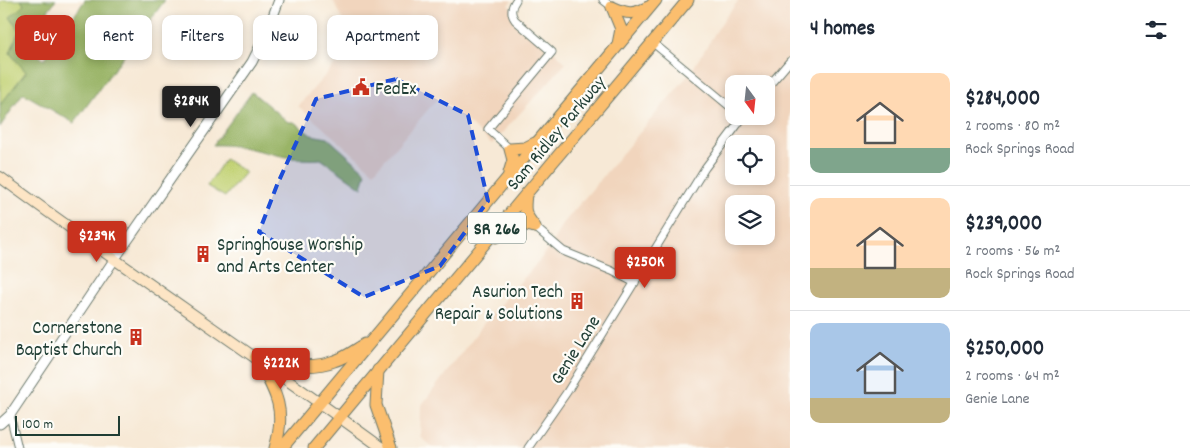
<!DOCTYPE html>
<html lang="en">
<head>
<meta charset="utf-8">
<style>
	:root { --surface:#fff; --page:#f6f6f7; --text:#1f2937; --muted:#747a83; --line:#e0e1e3; --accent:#c8321e }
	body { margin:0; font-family:Dekko,sans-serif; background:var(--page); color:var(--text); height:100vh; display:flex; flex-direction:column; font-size:19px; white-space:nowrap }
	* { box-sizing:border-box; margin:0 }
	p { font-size:16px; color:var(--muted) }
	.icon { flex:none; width:28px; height:28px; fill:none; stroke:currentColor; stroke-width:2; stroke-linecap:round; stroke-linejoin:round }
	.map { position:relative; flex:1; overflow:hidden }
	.panel { display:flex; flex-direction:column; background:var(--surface); width:400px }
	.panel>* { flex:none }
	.banner { position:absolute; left:15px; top:15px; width:475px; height:45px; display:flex; gap:10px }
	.needle { width:32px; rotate:165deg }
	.buttons { position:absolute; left:725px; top:75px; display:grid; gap:10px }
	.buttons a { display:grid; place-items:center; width:50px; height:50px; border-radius:10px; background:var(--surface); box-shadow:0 2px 8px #0003; font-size:25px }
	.scale { position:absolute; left:15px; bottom:12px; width:105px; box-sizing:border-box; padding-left:5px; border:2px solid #1f3d34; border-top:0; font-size:14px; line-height:18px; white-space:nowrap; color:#1f3d34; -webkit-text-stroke:4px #fdfcf7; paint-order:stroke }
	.price { position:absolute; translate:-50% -42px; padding:0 11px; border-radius:5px; background:var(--accent); color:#fff; font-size:16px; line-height:32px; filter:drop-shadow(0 1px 2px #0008) }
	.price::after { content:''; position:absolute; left:50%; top:30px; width:15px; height:11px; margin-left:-8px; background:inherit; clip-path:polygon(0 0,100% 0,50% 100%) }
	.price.active { background:#222; color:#fff }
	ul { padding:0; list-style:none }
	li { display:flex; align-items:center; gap:15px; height:125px; padding:0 20px }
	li+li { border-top:1px solid var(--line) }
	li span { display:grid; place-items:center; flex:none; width:140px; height:100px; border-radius:10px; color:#555 }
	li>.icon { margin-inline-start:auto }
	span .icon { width:60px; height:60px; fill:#fffc; stroke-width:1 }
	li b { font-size:21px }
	h2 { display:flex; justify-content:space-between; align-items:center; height:60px; padding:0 20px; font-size:21px }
	.pill { padding:0 18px; border-radius:10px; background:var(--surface); box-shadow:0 2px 8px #0003; font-size:18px; line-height:45px }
	.pill.active { background:var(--accent); color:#fff }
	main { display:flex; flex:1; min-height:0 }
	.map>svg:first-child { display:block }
	.built { fill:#f1d5bd; fill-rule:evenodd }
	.green { fill:#c2d274; stroke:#708854 }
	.forest { fill:#99b466; stroke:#5c784d }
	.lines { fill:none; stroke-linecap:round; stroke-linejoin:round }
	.minor-casing { stroke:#6b796d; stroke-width:9 }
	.tertiary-casing { stroke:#6b796d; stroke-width:11 }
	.secondary-casing { stroke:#6b796d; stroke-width:12 }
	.primary-casing { stroke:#6b796d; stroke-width:13 }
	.minor { stroke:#fff; stroke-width:7 }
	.tertiary { stroke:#fff; stroke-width:9 }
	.secondary { stroke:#fde5c5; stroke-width:10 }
	.primary { stroke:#fbbe6e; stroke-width:11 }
	.marked { fill:#1d4ed8; fill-opacity:0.2; stroke:#1d4ed8; stroke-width:4; stroke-dasharray:10 6; stroke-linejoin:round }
	.labels { text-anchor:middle; stroke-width:4.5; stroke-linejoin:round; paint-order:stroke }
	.shield { fill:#fdfcf7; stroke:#62766e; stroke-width:1 }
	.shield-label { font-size:18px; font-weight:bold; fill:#1f3d34 }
	.poi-label { font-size:19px; fill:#1f3d34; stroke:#fdfcf7; text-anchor:start }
	.street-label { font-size:19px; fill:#1f3d34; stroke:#fdfcf7 }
</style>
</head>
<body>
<main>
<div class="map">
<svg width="790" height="448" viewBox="0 0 790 448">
	<rect width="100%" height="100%" fill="#fdfcf7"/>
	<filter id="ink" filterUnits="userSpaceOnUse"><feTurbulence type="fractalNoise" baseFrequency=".02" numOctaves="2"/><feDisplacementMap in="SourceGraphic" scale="10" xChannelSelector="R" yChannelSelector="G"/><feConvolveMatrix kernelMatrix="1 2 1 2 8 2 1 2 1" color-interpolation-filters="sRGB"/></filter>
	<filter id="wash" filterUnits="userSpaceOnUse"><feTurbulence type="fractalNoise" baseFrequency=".0096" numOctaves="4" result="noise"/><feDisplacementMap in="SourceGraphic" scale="20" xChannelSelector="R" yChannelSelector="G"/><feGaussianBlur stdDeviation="1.12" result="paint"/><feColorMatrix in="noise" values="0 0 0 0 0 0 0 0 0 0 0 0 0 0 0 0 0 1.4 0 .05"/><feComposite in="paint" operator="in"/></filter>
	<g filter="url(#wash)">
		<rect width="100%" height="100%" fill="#f7e9d6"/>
		<g class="built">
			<polygon points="333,0 512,0 508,5 566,63 492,144 439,97 374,172 298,106 354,43"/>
			<path d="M739,0h51v448h-357l-13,-11 1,-31 67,-88 51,-57 13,-18 9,-17 129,-153 34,-54zM734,84h32v32h-32zM734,144h32v32h-32zM734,204h32v32h-32z"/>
		</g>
		<g class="green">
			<polygon points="2,0 21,0 24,5 19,31 10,53 26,72 0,105 0,2"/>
			<polygon points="225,159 245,172 225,197 207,186"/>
		</g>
		<g class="forest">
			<polygon points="21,0 56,0 49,9 29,47 44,60 85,0 165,0 74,123 23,93 0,127 0,105 26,72 10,53 19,31 10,17 24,5"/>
			<path d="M252,92l36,30h6l17,13 17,3 38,34 -4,16 -41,-29c-36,4 -71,-16 -108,-14z"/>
		</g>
	</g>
	<g filter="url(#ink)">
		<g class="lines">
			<g class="minor-casing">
				<g id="minor">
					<polyline points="603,0 612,7"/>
					<polyline points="652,42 734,110"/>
					<polyline points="766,89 790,61"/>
					<path d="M510,149l-22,-20 64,-77 -37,-32c-5,-7 -4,-13 1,-20"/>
					<polyline points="535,227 563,251 612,271 635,283"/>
					<polyline points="10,415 18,448"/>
					<polyline points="528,448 567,392 705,168 744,116"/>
				</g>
			</g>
			<g class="tertiary-casing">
				<polyline id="tertiary" points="0,424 10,415 114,260 252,62 267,32 279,0"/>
			</g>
			<g class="secondary-casing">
				<path id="secondary" d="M0,177c126,93 256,179 382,271"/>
			</g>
			<g class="primary-casing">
				<g id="primary">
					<path d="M612,7c15,7 21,8 36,0"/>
					<polyline points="612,7 621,29 618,44"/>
					<polyline points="509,173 513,160 510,149 525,148 535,143"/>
					<path d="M526,194c-2,17 -2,19 9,33"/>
					<path d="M496,237c13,-13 22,-15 39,-10"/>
					<path d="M256,357c26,6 52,14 78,4 11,-3 21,-11 31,-17"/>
					<path d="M256,357c19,34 31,51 19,91"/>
					<polyline points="378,370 376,405 391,448"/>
					<polyline points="282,448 656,0"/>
					<polyline points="314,448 688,0"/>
				</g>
			</g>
			<use href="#minor" class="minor"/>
			<use href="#tertiary" class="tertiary"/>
			<use href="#secondary" class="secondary"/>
			<use href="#primary" class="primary"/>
		</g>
	</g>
	<path class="marked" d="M396,79l72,36 20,86 -48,65 -76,31 -105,-65 18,-47 39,-86z"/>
	<defs>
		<g id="civic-bare" transform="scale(1.35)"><path d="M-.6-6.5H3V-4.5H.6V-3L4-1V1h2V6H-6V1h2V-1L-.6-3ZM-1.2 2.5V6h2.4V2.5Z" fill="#c8321e" stroke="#fdfcf7" stroke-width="2.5" paint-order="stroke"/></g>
		<g id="building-bare" transform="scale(1.35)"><path d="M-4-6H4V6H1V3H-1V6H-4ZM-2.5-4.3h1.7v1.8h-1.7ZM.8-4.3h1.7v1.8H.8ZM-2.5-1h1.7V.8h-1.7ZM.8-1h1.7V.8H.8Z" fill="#c8321e" stroke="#fdfcf7" stroke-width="2.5" paint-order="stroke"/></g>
	</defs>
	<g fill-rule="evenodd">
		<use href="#civic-bare" x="361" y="87"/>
		<use href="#building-bare" x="203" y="254"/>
		<use href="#building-bare" x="577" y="301"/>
		<use href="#building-bare" x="136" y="337"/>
	</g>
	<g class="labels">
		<rect class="shield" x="468" y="212.5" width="58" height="31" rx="4"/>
		<g class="shield-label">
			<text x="497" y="234">SR 266</text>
		</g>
		<g class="poi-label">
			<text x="375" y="94">FedEx</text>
			<text x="217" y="250">Springhouse Worship<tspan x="217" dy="22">and Arts Center</tspan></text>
			<text x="563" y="297" text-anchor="end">Asurion Tech<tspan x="563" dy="22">Repair &amp; Solutions</tspan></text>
			<text x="122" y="333" text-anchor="end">Cornerstone<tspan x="122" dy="22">Baptist Church</tspan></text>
		</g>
		<g class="street-label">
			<text transform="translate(555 132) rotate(-50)" y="7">Sam Ridley Parkway</text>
			<text transform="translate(574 349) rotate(-58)" y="7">Genie Lane</text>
		</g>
	</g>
</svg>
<div class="buttons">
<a><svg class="needle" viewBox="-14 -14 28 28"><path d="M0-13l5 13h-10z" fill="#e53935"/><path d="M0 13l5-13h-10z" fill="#747a83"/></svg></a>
<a><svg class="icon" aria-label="locate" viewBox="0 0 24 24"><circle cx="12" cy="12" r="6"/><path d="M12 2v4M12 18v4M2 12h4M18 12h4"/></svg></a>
<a><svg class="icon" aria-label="layers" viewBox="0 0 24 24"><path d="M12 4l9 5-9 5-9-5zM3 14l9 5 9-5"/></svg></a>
</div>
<div class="scale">100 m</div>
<b class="price active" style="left:191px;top:128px">$284K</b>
<b class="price" style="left:97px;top:263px">$239K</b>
<b class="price" style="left:645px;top:289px">$250K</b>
<b class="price" style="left:281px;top:390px">$222K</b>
<div class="banner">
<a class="pill active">Buy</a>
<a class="pill">Rent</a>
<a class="pill">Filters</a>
<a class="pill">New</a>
<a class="pill">Apartment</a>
</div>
</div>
<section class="panel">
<h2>4 homes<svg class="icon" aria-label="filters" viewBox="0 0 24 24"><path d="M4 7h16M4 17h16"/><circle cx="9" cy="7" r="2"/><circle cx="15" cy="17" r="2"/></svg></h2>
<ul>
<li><span style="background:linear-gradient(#ffd9b3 75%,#7fa58c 0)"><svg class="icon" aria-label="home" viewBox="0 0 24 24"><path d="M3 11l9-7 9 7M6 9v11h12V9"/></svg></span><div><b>$284,000</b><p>2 rooms · 80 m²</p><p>Rock Springs Road</p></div></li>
<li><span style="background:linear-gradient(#ffd9b3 70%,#c2b280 0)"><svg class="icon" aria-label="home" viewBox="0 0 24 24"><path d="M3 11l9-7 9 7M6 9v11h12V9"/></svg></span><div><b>$239,000</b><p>2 rooms · 56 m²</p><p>Rock Springs Road</p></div></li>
<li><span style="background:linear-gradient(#a9c7e8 75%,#c2b280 0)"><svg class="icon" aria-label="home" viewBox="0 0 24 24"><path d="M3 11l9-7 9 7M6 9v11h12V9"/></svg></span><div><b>$250,000</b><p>2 rooms · 64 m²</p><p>Genie Lane</p></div></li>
</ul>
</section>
</main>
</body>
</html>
